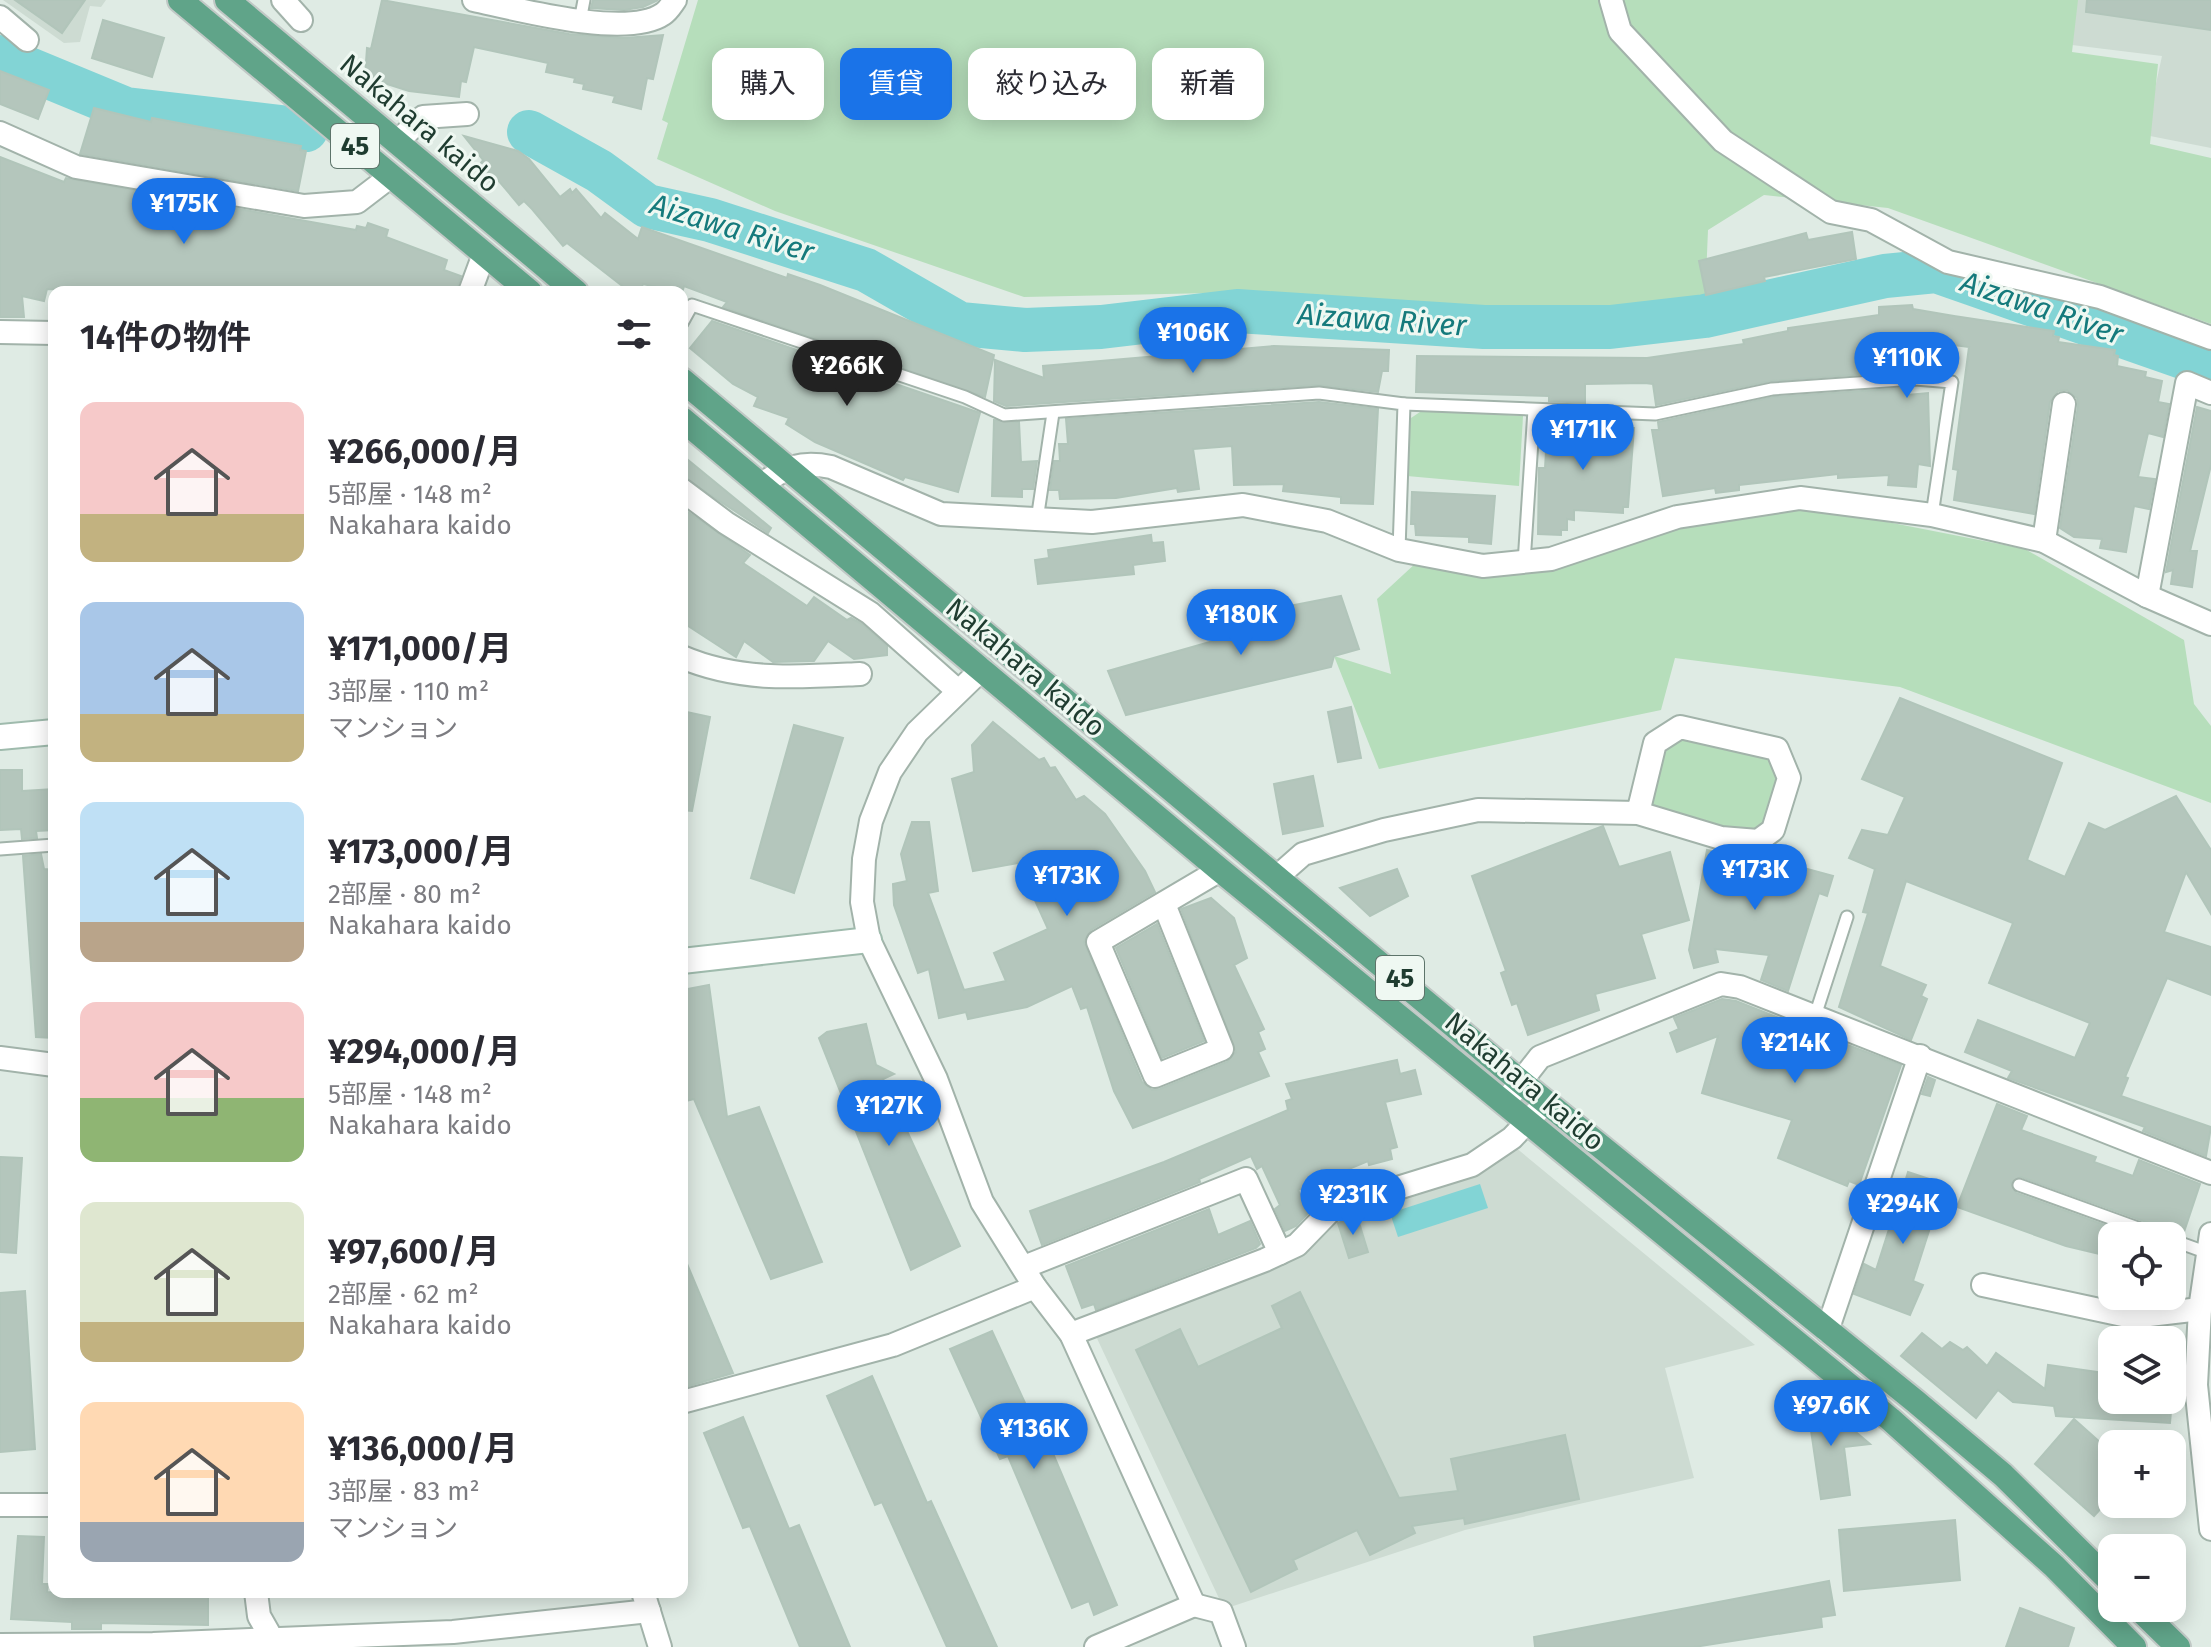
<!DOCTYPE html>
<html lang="ja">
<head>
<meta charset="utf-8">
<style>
	:root { --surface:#fff; --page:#f7f7f7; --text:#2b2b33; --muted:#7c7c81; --accent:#1a73e8 }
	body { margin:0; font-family:"Fira Sans","Noto Sans JP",sans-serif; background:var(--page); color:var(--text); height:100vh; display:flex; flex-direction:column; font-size:30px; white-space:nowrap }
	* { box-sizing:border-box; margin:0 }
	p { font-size:26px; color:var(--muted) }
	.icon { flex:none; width:44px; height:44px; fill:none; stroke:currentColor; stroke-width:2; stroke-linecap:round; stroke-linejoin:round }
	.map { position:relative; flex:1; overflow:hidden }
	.drawer { position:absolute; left:48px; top:286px; width:640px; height:1312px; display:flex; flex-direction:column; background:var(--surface); border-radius:16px; box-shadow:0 4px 20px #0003 }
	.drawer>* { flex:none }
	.top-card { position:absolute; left:712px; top:48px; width:760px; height:72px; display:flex; gap:16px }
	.controls { position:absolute; left:2098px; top:1222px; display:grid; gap:16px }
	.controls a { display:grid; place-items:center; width:88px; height:88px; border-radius:16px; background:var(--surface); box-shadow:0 4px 20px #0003; font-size:40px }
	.price { position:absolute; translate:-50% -68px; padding:0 18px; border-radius:28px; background:var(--accent); color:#fff; font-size:26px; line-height:52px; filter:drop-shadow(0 2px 4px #0008) }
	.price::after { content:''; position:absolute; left:50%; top:48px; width:24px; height:18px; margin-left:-12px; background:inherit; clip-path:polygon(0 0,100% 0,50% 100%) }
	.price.on { background:#222; color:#fff }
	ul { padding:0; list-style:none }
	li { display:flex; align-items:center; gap:24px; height:200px; padding:0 32px }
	li span { display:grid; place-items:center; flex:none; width:224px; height:160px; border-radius:16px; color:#555 }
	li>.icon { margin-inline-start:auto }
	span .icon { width:96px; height:96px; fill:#fffc; stroke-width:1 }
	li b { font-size:34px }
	h2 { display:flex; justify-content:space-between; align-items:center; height:96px; padding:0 32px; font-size:34px }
	.tag { padding:0 28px; border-radius:16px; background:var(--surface); box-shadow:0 4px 20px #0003; font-size:28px; line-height:72px }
	.tag.on { background:var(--accent); color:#fff }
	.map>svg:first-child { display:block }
	.built { fill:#cddbd2 }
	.green { fill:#b6debb }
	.water { fill:#82d4d5 }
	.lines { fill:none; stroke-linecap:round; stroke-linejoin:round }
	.river { stroke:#82d4d5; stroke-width:44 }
	.building { fill:#b4c6bc; stroke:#b1c5ba; stroke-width:2 }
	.lane-casing { stroke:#a2b3aa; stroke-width:15 }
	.street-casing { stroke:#a2b3aa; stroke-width:26 }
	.secondary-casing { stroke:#9fbbad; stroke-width:28 }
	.primary-casing { stroke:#c0c8c5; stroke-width:28 }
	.lane { stroke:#fff; stroke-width:11 }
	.street { stroke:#fff; stroke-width:22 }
	.secondary { stroke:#fff; stroke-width:24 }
	.primary { stroke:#60a489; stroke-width:24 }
	.labels { text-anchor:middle; stroke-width:6; stroke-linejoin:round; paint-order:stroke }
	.shield { fill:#eff8f2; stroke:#5d746a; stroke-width:2 }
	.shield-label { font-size:26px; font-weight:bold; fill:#1f3c30 }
	.street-label { font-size:28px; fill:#1f3c30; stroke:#eff8f2 }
	.water-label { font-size:30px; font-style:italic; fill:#157a7c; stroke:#eff8f2 }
</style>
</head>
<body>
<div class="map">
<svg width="2211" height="1647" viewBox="0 0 2211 1647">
	<rect width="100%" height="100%" fill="#dfebe4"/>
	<g class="built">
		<polygon points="3,0 106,0 101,7 90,6 80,42 64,43"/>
		<polygon points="2077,0 2211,0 2211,148 2145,135 2162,56 2072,45"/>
		<polygon points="1515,1147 1755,1345 1665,1368 1694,1478 1465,1530 1224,1609 1094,1332 1346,1210"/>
	</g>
	<g class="green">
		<polygon points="698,0 2078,0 2072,52 2158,64 2150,144 2211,158 2211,324 1888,208 1764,195 1708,230 1704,326 1396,323 1212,293 1024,297 775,211 657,159 668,123 662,120"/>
		<polygon points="1423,410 1523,416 1519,486 1407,476 1408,420"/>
		<polygon points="1811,507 2025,549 2184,640 2194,704 2211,726 2211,803 1900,687 1675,658 1661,710 1379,769 1334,656 1391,674 1377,599 1417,562 1491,577 1568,562 1673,530"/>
		<path d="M1679,739l90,16 10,21 -13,49c-32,21 -84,-8 -116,-19l12,-54z"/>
	</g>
	<polygon class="water" points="1480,1184 1488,1208 1398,1237 1390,1213"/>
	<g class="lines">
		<g class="river">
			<polyline points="0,57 126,109 306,130"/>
			<polyline points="529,132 599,171 647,206 710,220 866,270 960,324 1025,330 1101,327 1237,311 1484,327 1610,327 1705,316 1885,276 1936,271 2211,367"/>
		</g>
	</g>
	<g class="building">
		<polygon points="15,0 85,0 62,33"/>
		<polygon points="382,0 569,34 624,38 663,35 653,79 647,78 641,109 613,102 615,96 583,89 584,84 574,82 575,78 546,72 548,63 474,47 466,82 461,81 459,97 409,91 365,77 367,48 371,49"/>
		<polygon points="593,0 658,0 643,7 624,10 591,8"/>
		<polygon points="2087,0 2211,0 2211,30 2086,12"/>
		<polygon points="103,20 164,38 152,77 92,58"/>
		<polygon points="0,71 49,90 38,119 0,104"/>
		<polygon points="94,108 151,122 152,118 301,146 300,150 306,151 298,191 80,154"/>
		<polygon points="464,136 518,151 529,159 560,197 570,189 572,193 576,189 601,218 605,213 638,239 642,227 787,278 788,274 820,285 994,355 985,397 723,307 727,302 684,286 682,293 643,284 640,292 625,288 567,243 563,246 532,209 524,201 519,205 498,180 492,184 478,167 483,160"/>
		<polygon points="0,157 64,182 66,178 356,230 357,226 366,228 368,223 388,230 386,237 447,260 444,270 461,276 456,292 47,289 44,301 22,296 24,317 0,317"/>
		<polygon points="1852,232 1856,259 1764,277 1765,281 1706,295 1699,261 1806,233 1808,240"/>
		<polygon points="1912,305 1913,309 1954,316 2054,331 2053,336 2059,337 2058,342 2115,350 2114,355 2118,356 2117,366 2146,372 2145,377 2162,381 2158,402 2169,404 2163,437 2148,433 2138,477 2155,479 2149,509 2134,506 2126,552 2100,548 2102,539 2074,537 2060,528 2078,406 2077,398 2067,390 2058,391 2050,402 2034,514 1954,500 1958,470 1953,469 1969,347 1908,339 1909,348 1903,349 1905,371 1771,381 1656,405 1653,384 1645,383 1585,384 1585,403 1549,401 1549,396 1416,392 1417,356 1647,358 1744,344 1743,340 1788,331 1788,328 1879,315 1879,307"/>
		<polygon points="712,321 980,413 958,492 905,477 903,480 815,442 786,424 789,418 754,406 758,397 733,384 690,348"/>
		<polygon points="1274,346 1389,350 1388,371 1382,371 1378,392 1318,385 1006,406 994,401 995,360 1044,378 1043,366"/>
		<polygon points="1906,388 1907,395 1928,393 1930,466 1918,464 1916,487 1888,485 1889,475 1838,478 1838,474 1739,485 1739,490 1716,493 1715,488 1663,496 1652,430 1659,430 1658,422 1773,397"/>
		<polygon points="1319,402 1378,409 1373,504 1341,503 1341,497 1283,491 1284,484 1234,485 1232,446 1193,449 1199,489 1178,492 1177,488 1116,498 1060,499 1059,490 1050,490 1054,461 1060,461 1059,444 1068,444 1066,419"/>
		<polygon points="2197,407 2211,411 2211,465 2190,551 2197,551 2192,587 2171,584 2173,570 2166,572"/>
		<polygon points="1548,418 1585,420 1585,425 1634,428 1628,507 1623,507 1623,513 1574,510 1574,520 1567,519 1567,530 1561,530 1561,535 1538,534 1539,468 1545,468"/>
		<polygon points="994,420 1019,422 1021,462 1037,461 1033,489 1022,489 1022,497 992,496"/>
		<polygon points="682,455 771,528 768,533 682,476"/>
		<polygon points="1412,492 1495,496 1491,544 1469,542 1469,537 1416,535 1415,524 1411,524"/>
		<polygon points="682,508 750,555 743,563 807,606 814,597 847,620 851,618 862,624 887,646 887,655 854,659 828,641 814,661 773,662 744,641 736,657 682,622"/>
		<polygon points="1151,535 1152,543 1163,542 1165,561 1133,565 1134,574 1038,584 1035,560 1049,558 1048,550"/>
		<polygon points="1341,596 1359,649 1334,656 1331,667 1126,715 1108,671 1259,628 1258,612"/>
		<polygon points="1900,698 2062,763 2027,860 2065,877 2089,823 2105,830 2176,796 2211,850 2211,914 2186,872 2164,932 2211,947 2211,995 2167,978 2125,1077 2128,1078 2121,1096 2211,1127 2206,1156 2143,1131 2145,1127 2008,1078 2012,1071 1965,1052 1978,1020 2075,1058 2090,1023 1989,983 2013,923 1906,881 1880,966 1926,985 1921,996 1927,999 1911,1040 1839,1007 1868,913 1863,912 1875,869 1849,858 1862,830 1888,835 1905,797 1862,779"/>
		<polygon points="1351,707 1361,758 1338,762 1328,712"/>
		<polygon points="682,711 710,717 692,811 682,810"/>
		<polygon points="993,722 1039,760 1044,758 1050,768 1055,767 1076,800 1084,796 1105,814 1145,871 1155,892 1091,930 1084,942 1142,1082 1152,1090 1160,1089 1227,1062 1236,1052 1181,909 1211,898 1234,918 1247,958 1234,965 1264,1029 1258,1032 1265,1049 1258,1052 1269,1076 1133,1128 1114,1091 1087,1007 1081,1009 1072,986 1027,1007 968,1019 966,1012 939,1018 929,969 918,973 894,905 893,884 907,881 901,854 912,822 929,822 938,891 928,893 964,990 1006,981 994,953 1048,929 1018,863 973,871 952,779 974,772 972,745"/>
		<polygon points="794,725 843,738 794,893 751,878"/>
		<polygon points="0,770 22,770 22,791 54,789 54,830 36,831 37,838 22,839 21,829 0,830"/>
		<polygon points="1313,776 1323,826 1283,834 1274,784"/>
		<polygon points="1603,826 1619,867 1670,852 1689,920 1641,934 1655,978 1595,994 1599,1010 1528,1035 1517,1003 1512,1005 1501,973 1506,971 1472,876"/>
		<polygon points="1707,850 1762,860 1763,857 1833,876 1827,896 1819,893 1788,991 1761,980 1769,955 1715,949 1718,962 1694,968 1689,950"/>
		<polygon points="41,854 44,869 54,870 54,1038 36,1037 23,856"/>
		<polygon points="1397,869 1408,896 1370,916 1340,888"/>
		<polygon points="1157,924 1204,1041 1162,1058 1116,948"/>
		<polygon points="709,985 727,1117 759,1107 822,1262 771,1279 694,1099 682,1102 682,990"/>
		<polygon points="1722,999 1736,1001 1794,1024 1791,1033 1838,1049 1840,1042 1901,1065 1859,1185 1849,1181 1847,1186 1778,1158 1792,1120 1702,1093 1718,1036 1677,1052 1670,1033 1679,1029 1674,1018"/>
		<polygon points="866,1024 876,1065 894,1074 883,1079 960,1246 911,1270 819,1038 827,1032"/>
		<polygon points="1397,1060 1400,1074 1415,1070 1421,1094 1385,1102 1397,1147 1390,1149 1392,1159 1369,1165 1368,1161 1298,1190 1309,1212 1296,1226 1285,1231 1275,1209 1280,1205 1262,1166 1257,1169 1251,1156 1199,1179 1200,1182 1042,1245 1030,1211 1164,1162 1288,1110 1286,1101 1292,1099 1286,1084"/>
		<polygon points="1928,1077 1935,1080 1930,1096 1922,1094"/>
		<polygon points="1997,1104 2027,1116 2021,1130 2096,1157 2094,1162 2133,1176 2139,1160 2200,1184 2183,1235 2168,1233 2163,1228 2021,1177 2011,1183 2016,1193 2135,1236 2112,1236 2112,1257 2066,1246 1957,1207"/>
		<polygon points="0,1157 22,1158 16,1253 0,1252"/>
		<polygon points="1908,1172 1944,1184 1913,1281 1923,1285 1910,1315 1854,1294 1864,1264 1876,1270 1897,1204 1892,1202 1899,1180 1905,1182"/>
		<polygon points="1209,1209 1218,1235 1250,1221 1260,1244 1256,1248 1096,1310 1094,1304 1082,1308 1066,1266"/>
		<polygon points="1357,1216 1368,1252 1349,1258 1338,1223"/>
		<polygon points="682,1252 733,1373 682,1388"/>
		<polygon points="25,1291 35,1449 0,1452 0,1293"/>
		<polygon points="1300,1292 1399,1498 1458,1491 1451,1459 1565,1435 1579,1499 1465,1524 1464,1518 1412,1526 1415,1533 1370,1555 1357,1530 1293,1560 1297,1569 1251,1592 1136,1350 1180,1329 1198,1367 1282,1328 1272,1306"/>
		<polygon points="992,1331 1048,1453 1052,1451 1117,1605 1094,1615 1089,1601 1072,1608 1008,1456 1000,1459 950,1349"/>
		<polygon points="1922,1333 1942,1349 1950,1342 1963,1350 1967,1347 1987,1366 1996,1353 2045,1389 2048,1365 2112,1374 2112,1400 2172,1400 2170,1423 2056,1416 2054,1406 2013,1402 1998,1390 1976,1418 1901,1356"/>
		<polygon points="872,1376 927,1503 931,1501 997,1647 947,1647 882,1502 875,1505 827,1396"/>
		<polygon points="1805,1389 1870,1444 1844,1447 1850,1495 1821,1499"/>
		<polygon points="743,1417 789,1529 799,1525 850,1647 800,1647 750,1526 743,1528 704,1433"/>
		<polygon points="2074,1419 2112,1453 2112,1496 2094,1516 2035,1464"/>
		<polygon points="1955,1520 1960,1580 1844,1591 1839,1530"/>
		<polygon points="18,1536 44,1537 42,1584 48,1584 47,1592 208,1594 208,1625 101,1623 101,1629 72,1629 72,1622 11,1619"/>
		<polygon points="1829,1581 1835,1615 1821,1617 1822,1627 1694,1647 1535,1647 1534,1637"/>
		<polygon points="2020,1608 2074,1628 2068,1647 2006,1647"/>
	</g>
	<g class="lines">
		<g class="lane-casing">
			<g id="lane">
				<polyline points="580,21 584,0"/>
				<polyline points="682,323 692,305 965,397 1004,415 1319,393 1404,404 1399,550"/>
				<polyline points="1404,404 1655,414 1772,389 1915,379 1952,382 1932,515"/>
				<polyline points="1037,520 1053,413"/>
				<polyline points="1524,563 1534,410"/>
				<polyline points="0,849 54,845"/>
				<polyline points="1815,1016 1847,917"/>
				<polyline points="2019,1185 2160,1236"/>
				<polyline points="2172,1240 2208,1253"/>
			</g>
		</g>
		<g class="street-casing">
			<g id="street">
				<polyline points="283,0 301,20"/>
				<path d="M474,0c42,9 153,39 189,14 5,-3 9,-10 12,-14"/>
				<polyline points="1611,0 1620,31 1723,141 1831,212 1871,220 1948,262 2100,297 2211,338"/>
				<polyline points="0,17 27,40"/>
				<polyline points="0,133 76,167 304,206 357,202 391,176"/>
				<polyline points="397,142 423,117 467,114"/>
				<polyline points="470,292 484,254"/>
				<polyline points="0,332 54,333"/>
				<path d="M761,485c24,-18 40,-24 70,-18l110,47 151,8 151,-17 84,16 72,29 84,16 68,-7 126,-42 123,-19 132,17 112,26 103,55 64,28"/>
				<polyline points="682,490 726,523 870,613 958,691"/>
				<polyline points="2044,541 2064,404"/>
				<polyline points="2147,596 2187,383 2211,393"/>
				<path d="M682,657c58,25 117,20 178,17"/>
				<polyline points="982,669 917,732 890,772 871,821 864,859 862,902 869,940 936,1079 982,1202 1035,1287 1071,1334 1194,1605 1096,1647"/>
				<polyline points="1278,876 1303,854 1384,830 1478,810 1638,813 1721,838 1758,841 1773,830 1789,778 1777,749 1680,727 1655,743 1638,813"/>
				<polyline points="1164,904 1222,1049 1155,1076 1098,942 1220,870"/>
				<polyline points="0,1058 54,1065"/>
				<polyline points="1505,1102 1540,1057 1721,984 1740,987 2211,1173"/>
				<polyline points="2211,1234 2200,1309 2196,1385 2211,1529"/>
				<polyline points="1024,1267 1246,1179 1280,1253"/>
				<polyline points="1983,1285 2132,1317 2200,1309"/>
				<polyline points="1827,1331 1920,1056"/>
				<polyline points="1071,1334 1265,1260 1297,1245 1333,1208 1472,1165 1512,1138 1546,1102"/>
				<polyline points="682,1402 893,1345 1035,1287"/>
				<polyline points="0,1505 54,1505"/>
				<polyline points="256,1592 259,1616 276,1646"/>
				<polyline points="643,1592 660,1647"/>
				<polyline points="1194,1605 1221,1612 1234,1647"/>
				<polyline points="0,1645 153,1644 453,1632 649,1611"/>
			</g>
		</g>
		<g class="secondary-casing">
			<g id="secondary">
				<polyline points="0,737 54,732"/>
				<polyline points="682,961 869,940"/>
			</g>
		</g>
		<g class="primary-casing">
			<g id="primary">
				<polyline points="180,0 530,292"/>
				<polyline points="227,0 576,292"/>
				<polyline points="682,380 1521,1082 1915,1401 2003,1475 2112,1583"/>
				<polyline points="682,419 1220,870 1890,1419 2054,1566 2134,1647"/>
				<polyline points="2138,1608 2178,1647"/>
			</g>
		</g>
		<use href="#lane" class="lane"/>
		<use href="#street" class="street"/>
		<use href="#secondary" class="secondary"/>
		<use href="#primary" class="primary"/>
	</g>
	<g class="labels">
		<g class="shield">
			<rect x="331" y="124" width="48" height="44" rx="6"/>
			<rect x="1376" y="956" width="48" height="44" rx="6"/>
		</g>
		<g class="shield-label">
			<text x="355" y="155">45</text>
			<text x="1400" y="987">45</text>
		</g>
		<g class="street-label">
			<text transform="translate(420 123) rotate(40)" y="10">Nakahara kaido</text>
			<text transform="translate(1026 667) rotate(40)" y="10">Nakahara kaido</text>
			<text transform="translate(1525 1081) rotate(40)" y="10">Nakahara kaido</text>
		</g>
		<g class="water-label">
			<text transform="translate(732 228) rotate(17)" y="10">Aizawa River</text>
			<text transform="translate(2042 308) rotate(19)" y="10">Aizawa River</text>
			<text transform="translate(1382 320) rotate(4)" y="10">Aizawa River</text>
		</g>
	</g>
</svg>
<div class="controls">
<a><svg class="icon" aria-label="locate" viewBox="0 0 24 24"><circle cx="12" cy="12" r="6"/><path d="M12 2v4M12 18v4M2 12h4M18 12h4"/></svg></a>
<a><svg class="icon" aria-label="layers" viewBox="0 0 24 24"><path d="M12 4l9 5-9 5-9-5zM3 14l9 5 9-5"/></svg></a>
<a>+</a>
<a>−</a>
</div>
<b class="price" style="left:184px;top:246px">¥175K</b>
<b class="price" style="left:1193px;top:375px">¥106K</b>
<b class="price" style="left:1907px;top:400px">¥110K</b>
<b class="price on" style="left:847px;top:408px">¥266K</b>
<b class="price" style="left:1583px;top:472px">¥171K</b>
<b class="price" style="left:1241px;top:657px">¥180K</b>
<b class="price" style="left:1755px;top:912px">¥173K</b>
<b class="price" style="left:1067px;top:918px">¥173K</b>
<b class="price" style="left:1795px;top:1085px">¥214K</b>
<b class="price" style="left:889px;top:1148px">¥127K</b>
<b class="price" style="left:1353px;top:1237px">¥231K</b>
<b class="price" style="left:1903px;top:1246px">¥294K</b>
<b class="price" style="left:1831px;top:1448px">¥97.6K</b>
<b class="price" style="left:1034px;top:1471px">¥136K</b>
<div class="top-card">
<a class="tag">購入</a>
<a class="tag on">賃貸</a>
<a class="tag">絞り込み</a>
<a class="tag">新着</a>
</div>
<section class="drawer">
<h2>14件の物件<svg class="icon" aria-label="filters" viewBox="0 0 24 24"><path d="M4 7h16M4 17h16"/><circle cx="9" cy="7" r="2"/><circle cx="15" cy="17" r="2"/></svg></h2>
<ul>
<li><span style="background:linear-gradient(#f6c9c9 70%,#c2b280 0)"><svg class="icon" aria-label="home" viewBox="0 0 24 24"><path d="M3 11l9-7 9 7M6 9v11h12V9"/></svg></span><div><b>¥266,000/月</b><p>5部屋 · 148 m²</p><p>Nakahara kaido</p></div></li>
<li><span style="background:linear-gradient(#a9c7e8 70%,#c2b280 0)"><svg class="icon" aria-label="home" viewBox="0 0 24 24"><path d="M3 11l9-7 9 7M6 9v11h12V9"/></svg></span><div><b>¥171,000/月</b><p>3部屋 · 110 m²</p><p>マンション</p></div></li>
<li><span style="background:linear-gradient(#bfe0f5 75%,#b9a48a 0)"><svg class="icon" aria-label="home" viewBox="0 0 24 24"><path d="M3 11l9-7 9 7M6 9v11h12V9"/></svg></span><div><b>¥173,000/月</b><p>2部屋 · 80 m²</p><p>Nakahara kaido</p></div></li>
<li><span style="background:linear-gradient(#f6c9c9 60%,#8fb573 0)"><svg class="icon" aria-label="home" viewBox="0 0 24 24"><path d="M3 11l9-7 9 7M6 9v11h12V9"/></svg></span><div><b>¥294,000/月</b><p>5部屋 · 148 m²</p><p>Nakahara kaido</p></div></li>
<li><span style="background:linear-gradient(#dfe7d0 75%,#c2b280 0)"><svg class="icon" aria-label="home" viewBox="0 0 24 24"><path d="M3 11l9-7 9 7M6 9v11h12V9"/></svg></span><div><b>¥97,600/月</b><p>2部屋 · 62 m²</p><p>Nakahara kaido</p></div></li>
<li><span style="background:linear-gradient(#ffd9b3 75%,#9aa5b1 0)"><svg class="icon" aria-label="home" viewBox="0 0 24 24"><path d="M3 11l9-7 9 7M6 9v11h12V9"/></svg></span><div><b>¥136,000/月</b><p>3部屋 · 83 m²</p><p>マンション</p></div></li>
</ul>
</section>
</div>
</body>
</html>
